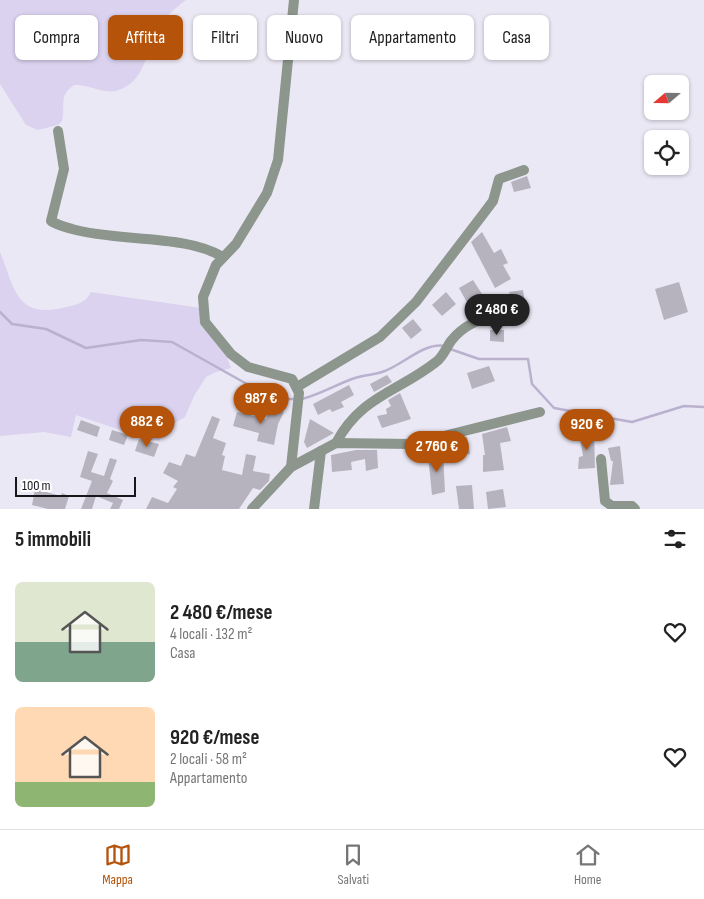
<!DOCTYPE html>
<html lang="it">
<head>
<meta charset="utf-8">
<style>
	:root { --surface:#fff; --page:#f6f6f6; --text:#222; --muted:#767676; --line:#e0e0e0; --accent:#b45309 }
	body { margin:0; font-family:"Sofia Sans Condensed",sans-serif; background:var(--page); color:var(--text); height:100vh; display:flex; flex-direction:column; font-size:19px; white-space:nowrap }
	* { box-sizing:border-box; margin:0 }
	p { font-size:16px; color:var(--muted) }
	.icon { flex:none; width:28px; height:28px; fill:none; stroke:currentColor; stroke-width:2; stroke-linecap:round; stroke-linejoin:round }
	.map { position:relative; height:509px; overflow:hidden }
	.panel { display:flex; flex-direction:column; background:var(--surface); flex:1 }
	.panel>* { flex:none }
	.top-card { position:absolute; left:15px; top:15px; width:675px; height:45px; display:flex; gap:10px }
	.needle { width:32px; rotate:250deg }
	.tools { position:absolute; left:644px; top:75px; display:grid; gap:10px }
	.tools a { display:grid; place-items:center; width:45px; height:45px; border-radius:8px; background:var(--surface); box-shadow:0 1px 4px #0004; font-size:25px }
	.scale { position:absolute; left:15px; bottom:12px; width:121px; box-sizing:border-box; padding-left:5px; border:2px solid #18161b; border-top:0; font-size:14px; line-height:18px; white-space:nowrap; color:#18161b; -webkit-text-stroke:4px #fff; paint-order:stroke }
	.price { position:absolute; translate:-50% -42px; padding:0 11px; border-radius:18px; background:var(--accent); color:#fff; font-size:16px; line-height:32px; filter:drop-shadow(0 1px 2px #0008) }
	.price::after { content:''; position:absolute; left:50%; top:30px; width:15px; height:11px; margin-left:-8px; background:inherit; clip-path:polygon(0 0,100% 0,50% 100%) }
	.price.on { background:#222; color:#fff }
	ul { padding:0; list-style:none }
	li { display:flex; align-items:center; gap:15px; height:125px; padding:0 15px }
	li span { display:grid; place-items:center; flex:none; width:140px; height:100px; border-radius:8px; color:#555 }
	li>.icon { margin-inline-start:auto }
	span .icon { width:60px; height:60px; fill:#fffc; stroke-width:1 }
	li b { font-size:21px }
	h2 { display:flex; justify-content:space-between; align-items:center; height:60px; padding:0 15px; font-size:21px }
	.chip { padding:0 18px; border-radius:8px; background:var(--surface); box-shadow:0 1px 4px #0004; font-size:18px; line-height:45px }
	.chip.on { background:var(--accent); color:#fff }
	.dock { display:flex; justify-content:space-around; align-items:center; height:70px; border-top:1px solid var(--line); background:var(--surface); font-size:14px; color:var(--muted) }
	.dock a { display:grid; justify-items:center; gap:2px }
	.dock .on { color:var(--accent) }
	.map>svg:first-child { display:block }
	.green { fill:#dad2ef }
	.lines { fill:none; stroke-linecap:round; stroke-linejoin:round }
	.stream { stroke:#b9b1ce; stroke-width:2.5 }
	.building { fill:#b6b3bf }
	.minor { stroke:#8c968c; stroke-width:10 }
</style>
</head>
<body>
<div class="map">
<svg width="704" height="509" viewBox="0 0 704 509">
	<rect width="100%" height="100%" fill="#ebe8f5"/>
	<g class="green">
		<path d="M0,0h186c-11,8 -22,18 -29,30 -12,23 -11,52 -41,61 -13,3 -28,-7 -42,-6 -16,11 -8,19 -12,36l-4,4 -20,5 -12,-5 -26,-41z"/>
		<path d="M0,252c14,33 15,67 62,56 13,-3 23,-4 29,-16l110,16 20,33 10,27 -15,4 -10,5 -12,19 -9,21 -23,13 -2,11 -19,-4 -65,-22 -5,22 -27,-5 -44,4z"/>
	</g>
	<g class="lines">
		<g class="stream">
			<polyline points="0,312 12,324 46,329 86,348 141,340 172,342 261,392 286,399 296,399"/>
			<polyline points="450,349 479,359 528,359 532,384 554,408 632,422 684,406 704,407"/>
			<path d="M302,399c19,-5 35,-15 53,-21 9,-3 18,-3 27,-6 20,-6 41,-30 63,-26"/>
		</g>
	</g>
	<g class="building">
		<polygon points="527,176 531,188 514,192 511,182"/>
		<polygon points="482,232 494,253 501,249 508,263 503,265 511,279 495,288 471,242"/>
		<polygon points="473,280 482,294 477,297 489,296 474,304 477,314 474,315 459,288"/>
		<polygon points="679,282 688,312 664,320 655,289"/>
		<polygon points="523,290 525,303 512,304 509,292"/>
		<polygon points="446,292 456,304 442,316 432,305"/>
		<polygon points="413,319 422,330 411,339 402,328"/>
		<polygon points="490,330 504,330 504,342 490,341"/>
		<polygon points="489,366 495,381 472,389 467,373"/>
		<polygon points="387,375 392,382 374,392 370,384"/>
		<polygon points="349,385 354,395 341,402 344,407 332,412 330,409 318,415 313,404"/>
		<polygon points="400,393 411,419 382,428 377,416 387,414 386,409 391,406 388,400"/>
		<polygon points="270,407 284,412 278,424 274,445 257,441 259,433 233,426 237,412 266,419"/>
		<polygon points="212,416 220,419 213,438 226,443 222,455 225,456 222,470 242,475 246,454 256,456 253,471 270,474 269,481 260,490 253,488 239,509 146,509 152,497 168,503 177,489 173,487 178,481 163,473 169,462 181,466 186,454 195,457"/>
		<polygon points="310,419 334,433 307,448 304,442"/>
		<polygon points="81,420 100,427 97,437 77,430"/>
		<polygon points="507,427 511,441 500,443 504,470 483,472 483,455 485,455 482,434"/>
		<polygon points="112,430 128,435 124,445 109,440"/>
		<polygon points="594,431 595,468 578,469 579,457 583,456 579,432"/>
		<polygon points="467,437 470,454 453,455 451,441"/>
		<polygon points="139,439 159,444 154,457 135,451"/>
		<polygon points="620,446 624,484 610,485 613,461 611,461 608,448"/>
		<polygon points="356,450 377,450 378,468 366,471 365,459 351,462 352,470 332,472 331,455"/>
		<polygon points="88,451 98,454 91,472 104,476 110,458 117,460 110,479 113,481 107,493 123,500 119,509 110,509 113,503 96,496 92,509 81,509 92,481 80,477"/>
		<polygon points="443,453 445,492 432,495 428,455"/>
		<polygon points="472,485 474,509 459,509 456,486"/>
		<polygon points="35,489 61,496 62,493 69,496 65,509 48,509 32,505"/>
		<polygon points="503,489 506,507 488,509 486,492"/>
	</g>
	<g class="lines">
		<g class="minor">
			<path d="M58,131l6,38 -13,52c6,4 14,6 21,8 44,13 114,5 151,28"/>
			<polyline points="297,387 380,337 416,302 484,213 493,201 499,179 524,170"/>
			<path d="M336,443c25,-47 62,-51 100,-81 7,-5 10,-14 15,-21 12,-16 31,-23 49,-28"/>
			<polyline points="601,459 605,501 612,506 632,506 635,509"/>
			<polyline points="291,467 299,393 292,379 248,367 231,354 205,322 203,297 216,265 236,244 267,193 278,160 294,0"/>
			<polyline points="252,509 291,467 336,443 412,444 540,412"/>
			<polyline points="314,509 321,451"/>
		</g>
	</g>
</svg>
<div class="tools">
<a><svg class="needle" viewBox="-14 -14 28 28"><path d="M0-13l5 13h-10z" fill="#e53935"/><path d="M0 13l5-13h-10z" fill="#767676"/></svg></a>
<a><svg class="icon" aria-label="locate" viewBox="0 0 24 24"><circle cx="12" cy="12" r="6"/><path d="M12 2v4M12 18v4M2 12h4M18 12h4"/></svg></a>
</div>
<div class="scale">100 m</div>
<b class="price on" style="left:497px;top:336px">2 480 €</b>
<b class="price" style="left:261px;top:425px">987 €</b>
<b class="price" style="left:147px;top:448px">882 €</b>
<b class="price" style="left:587px;top:451px">920 €</b>
<b class="price" style="left:437px;top:473px">2 760 €</b>
<div class="top-card">
<a class="chip">Compra</a>
<a class="chip on">Affitta</a>
<a class="chip">Filtri</a>
<a class="chip">Nuovo</a>
<a class="chip">Appartamento</a>
<a class="chip">Casa</a>
</div>
</div>
<section class="panel">
<h2>5 immobili<svg class="icon" aria-label="filters" viewBox="0 0 24 24"><path d="M4 7h16M4 17h16"/><circle cx="9" cy="7" r="2"/><circle cx="15" cy="17" r="2"/></svg></h2>
<ul>
<li><span style="background:linear-gradient(#dfe7d0 60%,#7fa58c 0)"><svg class="icon" aria-label="home" viewBox="0 0 24 24"><path d="M3 11l9-7 9 7M6 9v11h12V9"/></svg></span><div><b>2 480 €/mese</b><p>4 locali · 132 m²</p><p>Casa</p></div><svg class="icon" aria-label="heart" viewBox="0 0 24 24"><path d="M12 20l-8-8c-3-5 5-10 8-4 3-6 11-1 8 4z"/></svg></li>
<li><span style="background:linear-gradient(#ffd9b3 75%,#8fb573 0)"><svg class="icon" aria-label="home" viewBox="0 0 24 24"><path d="M3 11l9-7 9 7M6 9v11h12V9"/></svg></span><div><b>920 €/mese</b><p>2 locali · 58 m²</p><p>Appartamento</p></div><svg class="icon" aria-label="heart" viewBox="0 0 24 24"><path d="M12 20l-8-8c-3-5 5-10 8-4 3-6 11-1 8 4z"/></svg></li>
</ul>
</section>
<nav class="dock">
<a class="on"><svg class="icon" aria-label="map" viewBox="0 0 24 24"><path d="M3 6l6-2 6 2 6-2v14l-6 2-6-2-6 2zM9 4v14M15 6v14"/></svg>Mappa</a>
<a><svg class="icon" aria-label="saved" viewBox="0 0 24 24"><path d="M7 4h10v16l-5-4-5 4z"/></svg>Salvati</a>
<a><svg class="icon" aria-label="home" viewBox="0 0 24 24"><path d="M3 11l9-7 9 7M6 9v11h12V9"/></svg>Home</a>
</nav>
</body>
</html>
